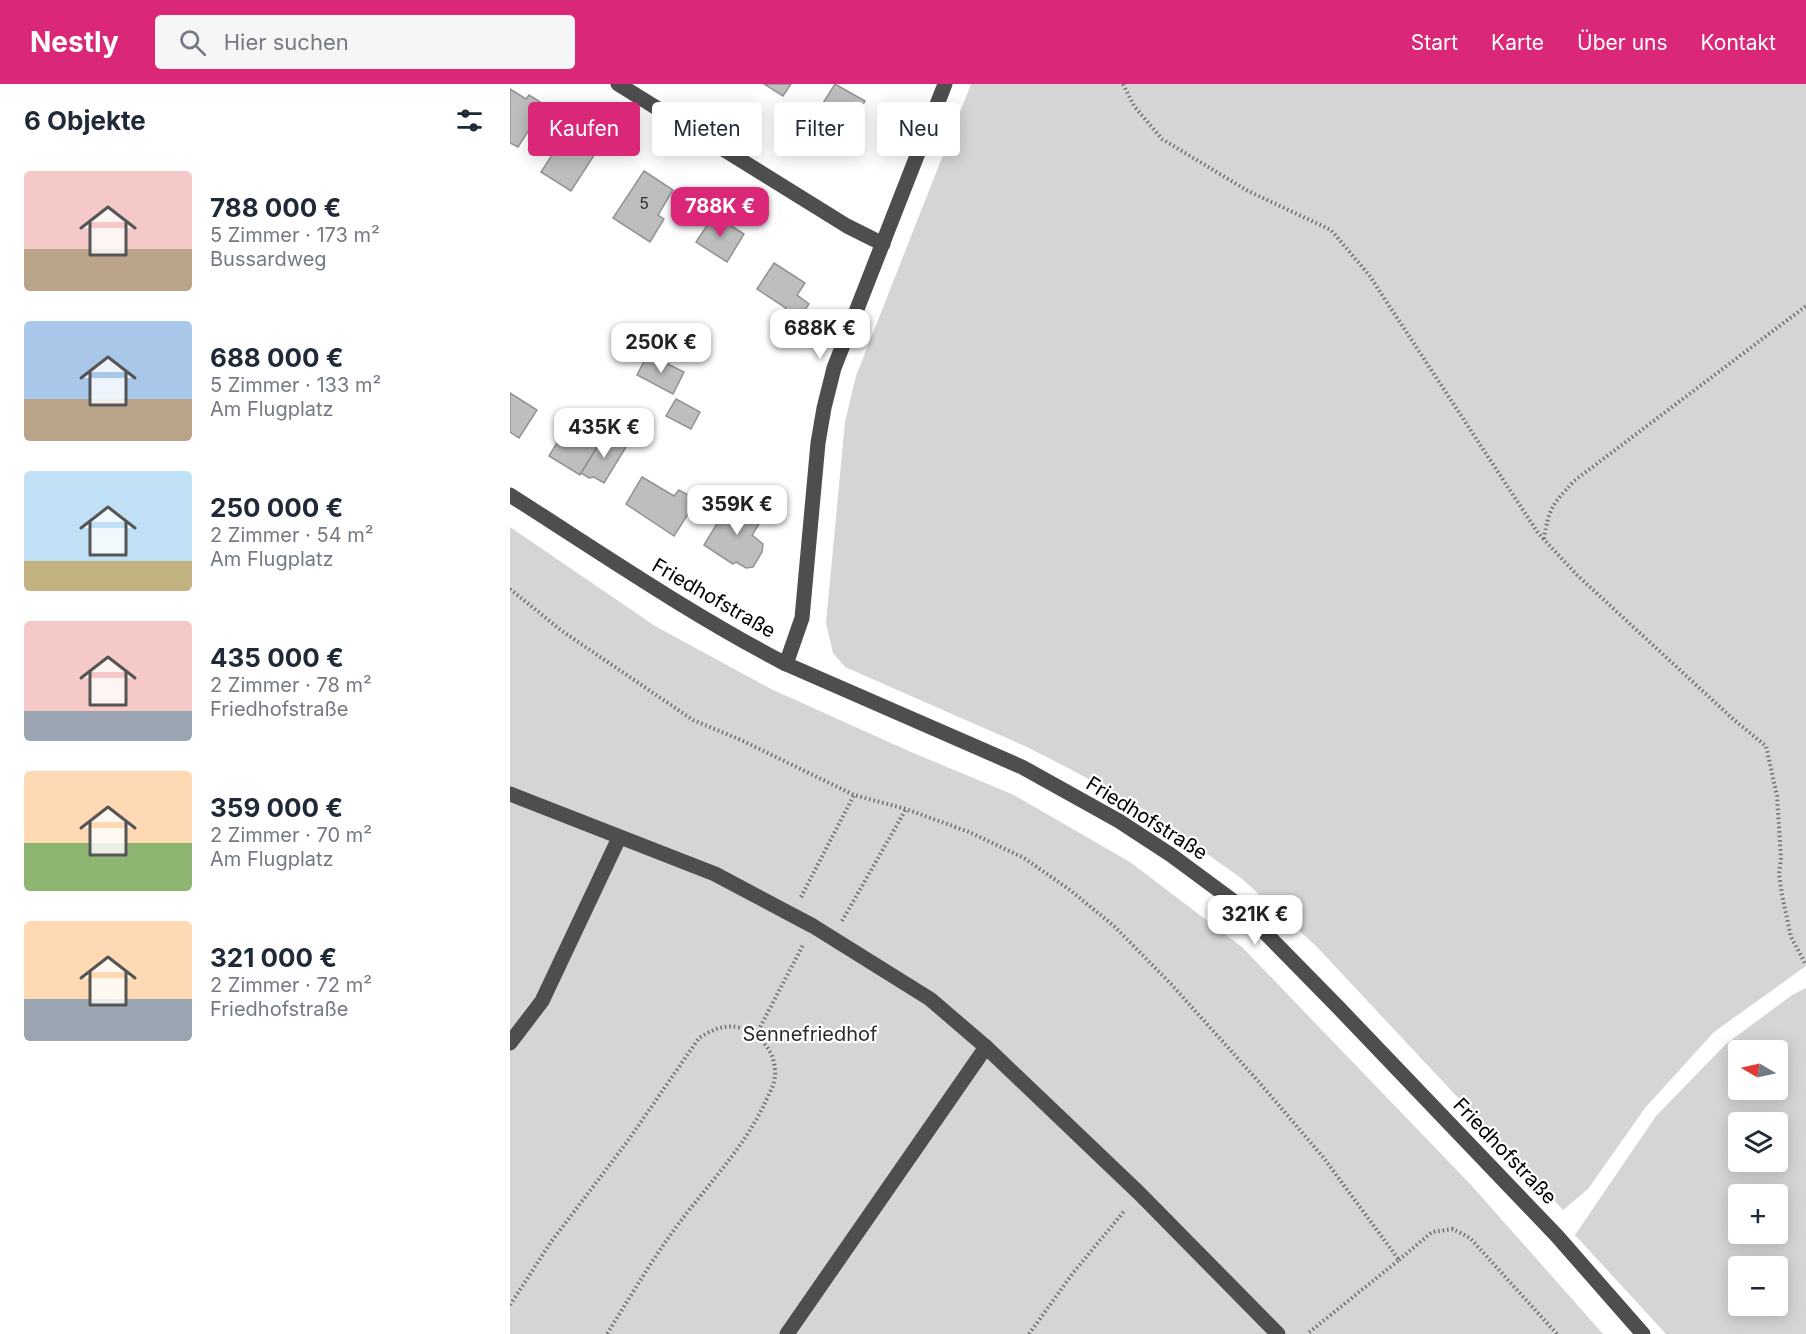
<!DOCTYPE html>
<html lang="de">
<head>
<meta charset="utf-8">
<style>
	:root { --surface:#fff; --page:#f6f6f7; --text:#1f2937; --muted:#747a83; --accent:#db2777 }
	body { margin:0; font-family:Inter,sans-serif; background:var(--page); color:var(--text); height:100vh; display:flex; flex-direction:column; font-size:22px; white-space:nowrap }
	* { box-sizing:border-box; margin:0 }
	p { font-size:20px; color:var(--muted) }
	.icon { flex:none; width:33px; height:33px; fill:none; stroke:currentColor; stroke-width:2; stroke-linecap:round; stroke-linejoin:round }
	.map { position:relative; flex:1; overflow:hidden }
	.side { display:flex; flex-direction:column; background:var(--surface); width:510px }
	.side>* { flex:none }
	.banner { position:absolute; left:18px; top:18px; width:570px; height:54px; display:flex; gap:12px }
	.needle { width:39px; rotate:279deg }
	.controls { position:absolute; left:1218px; top:956px; display:grid; gap:12px }
	.controls a { display:grid; place-items:center; width:60px; height:60px; border-radius:6px; background:var(--surface); box-shadow:0 3px 15px #0003; font-size:30px }
	.price { position:absolute; translate:-50% -51px; padding:0 14px; border-radius:12px; background:#fff; color:#222; font-size:20px; line-height:39px; filter:drop-shadow(0 2px 3px #0008) }
	.price::after { content:''; position:absolute; left:50%; top:36px; width:18px; height:14px; margin-left:-9px; background:inherit; clip-path:polygon(0 0,100% 0,50% 100%) }
	.price.selected { background:var(--accent); color:#fff }
	ul { padding:0; list-style:none }
	li { display:flex; align-items:center; gap:18px; height:150px; padding:0 24px }
	li span { display:grid; place-items:center; flex:none; width:168px; height:120px; border-radius:6px; color:#555 }
	li>.icon { margin-inline-start:auto }
	span .icon { width:72px; height:72px; fill:#fffc; stroke-width:1 }
	li b { font-size:26px }
	h2 { display:flex; justify-content:space-between; align-items:center; height:72px; padding:0 24px; font-size:26px }
	.tag { padding:0 21px; border-radius:6px; background:var(--surface); box-shadow:0 3px 15px #0003; font-size:21px; line-height:54px }
	.tag.selected { background:var(--accent); color:#fff }
	header { display:flex; align-items:center; gap:36px; box-sizing:border-box; height:84px; padding:0 30px; background:var(--accent); color:#fff }
	header strong { font-size:28px }
	nav { display:flex; gap:33px; margin-inline-start:auto; font-size:21px }
	.search { width:420px; height:54px; background:var(--page); display:flex; align-items:center; gap:15px; box-sizing:border-box; padding:0 21px; border-radius:6px; color:var(--muted); font-size:22px }
	main { display:flex; flex:1; min-height:0 }
	.map>svg:first-child { display:block }
	.green { fill:#d5d5d5; fill-rule:evenodd }
	.building { fill:#bebebe; stroke:#929292; stroke-width:1.5 }
	.lines { fill:none; stroke-linecap:round; stroke-linejoin:round }
	.path { stroke:#707070; stroke-width:4; stroke-dasharray:1.5 3; stroke-linecap:butt }
	.minor { stroke:#4e4e4e; stroke-width:15 }
	.labels { text-anchor:middle; stroke-width:4.5; stroke-linejoin:round; paint-order:stroke }
	.number-label { font-size:16px; fill:#303030 }
	.street-label { font-size:20px; fill:#000; stroke:#fff }
	.park-label { font-size:20px; fill:#2c2c2c; stroke:#fff }
</style>
</head>
<body>
<header>
<strong>Nestly</strong>
<div class="search"><svg class="icon" aria-label="search" viewBox="0 0 24 24"><circle cx="10" cy="10" r="6"/><path d="M15 15l6 6"/></svg>Hier suchen</div>
<nav><a>Start</a><a>Karte</a><a>Über uns</a><a>Kontakt</a></nav>
</header>
<main>
<section class="side">
<h2>6 Objekte<svg class="icon" aria-label="filters" viewBox="0 0 24 24"><path d="M4 7h16M4 17h16"/><circle cx="9" cy="7" r="2"/><circle cx="15" cy="17" r="2"/></svg></h2>
<ul>
<li><span style="background:linear-gradient(#f6c9c9 65%,#b9a48a 0)"><svg class="icon" aria-label="home" viewBox="0 0 24 24"><path d="M3 11l9-7 9 7M6 9v11h12V9"/></svg></span><div><b>788 000 €</b><p>5 Zimmer · 173 m²</p><p>Bussardweg</p></div></li>
<li><span style="background:linear-gradient(#a9c7e8 65%,#b9a48a 0)"><svg class="icon" aria-label="home" viewBox="0 0 24 24"><path d="M3 11l9-7 9 7M6 9v11h12V9"/></svg></span><div><b>688 000 €</b><p>5 Zimmer · 133 m²</p><p>Am Flugplatz</p></div></li>
<li><span style="background:linear-gradient(#bfe0f5 75%,#c2b280 0)"><svg class="icon" aria-label="home" viewBox="0 0 24 24"><path d="M3 11l9-7 9 7M6 9v11h12V9"/></svg></span><div><b>250 000 €</b><p>2 Zimmer · 54 m²</p><p>Am Flugplatz</p></div></li>
<li><span style="background:linear-gradient(#f6c9c9 75%,#9aa5b1 0)"><svg class="icon" aria-label="home" viewBox="0 0 24 24"><path d="M3 11l9-7 9 7M6 9v11h12V9"/></svg></span><div><b>435 000 €</b><p>2 Zimmer · 78 m²</p><p>Friedhofstraße</p></div></li>
<li><span style="background:linear-gradient(#ffd9b3 60%,#8fb573 0)"><svg class="icon" aria-label="home" viewBox="0 0 24 24"><path d="M3 11l9-7 9 7M6 9v11h12V9"/></svg></span><div><b>359 000 €</b><p>2 Zimmer · 70 m²</p><p>Am Flugplatz</p></div></li>
<li><span style="background:linear-gradient(#ffd9b3 65%,#9aa5b1 0)"><svg class="icon" aria-label="home" viewBox="0 0 24 24"><path d="M3 11l9-7 9 7M6 9v11h12V9"/></svg></span><div><b>321 000 €</b><p>2 Zimmer · 72 m²</p><p>Friedhofstraße</p></div></li>
</ul>
</section>
<div class="map">
<svg width="1296" height="1250" viewBox="0 0 1296 1250">
	<rect width="100%" height="100%" fill="#fff"/>
	<g class="green">
		<polygon points="461,0 1296,0 1296,882 1204,948 1135,1024 1078,1105 1053,1126 806,862 731,794 633,725 560,685 517,663 335,583 323,569 316,539 335,338 346,292"/>
		<polygon points="0,443 145,542 261,605 401,668 504,711 620,778 732,863 962,1102 1093,1250 0,1250"/>
		<path d="M1296,904v346h-140l-91,-99 81,-119 70,-72 66,-49zM1228,966h40v39h-40zM1228,1038h40v39h-40zM1228,1110h40v39h-40zM1228,1182h40v39h-40z"/>
	</g>
	<g class="building">
		<polygon points="254,0 281,0 273,12"/>
		<polygon points="325,0 355,17 333,53 303,35"/>
		<polygon points="0,5 16,15 19,11 35,21 8,63 0,59"/>
		<polygon points="62,40 92,59 61,107 31,88"/>
		<polygon points="134,87 163,106 148,131 154,135 140,158 103,134"/>
		<polygon points="204,131 234,150 217,178 186,158"/>
		<polygon points="264,179 295,199 287,211 299,220 287,238 272,229 276,224 247,205"/>
		<polygon points="138,270 174,288 163,310 127,291"/>
		<polygon points="0,309 27,326 9,354 0,348"/>
		<polygon points="166,315 190,328 181,345 156,332"/>
		<polygon points="56,344 87,363 70,391 39,372"/>
		<polygon points="96,349 116,363 94,399 84,393 79,394 71,389"/>
		<polygon points="132,393 164,412 169,406 187,416 164,452 116,420"/>
		<polygon points="222,415 240,427 242,424 254,432 242,451 253,460 252,468 243,483 236,484 226,478 223,480 194,461"/>
	</g>
	<g class="lines">
		<g class="path">
			<polyline points="613,0 624,22 652,55 738,107 821,146 859,191 1028,449 1067,491 1223,635 1256,662 1267,712 1271,774 1269,790 1272,811 1281,853 1296,881"/>
			<path d="M1034,455c5,-32 9,-35 30,-58l232,-175"/>
			<polyline points="0,505 52,547 183,636 231,656 344,711 396,725 459,748 514,774 560,806 604,842 661,900 748,997 813,1073 889,1176 797,1250"/>
			<polyline points="291,813 344,711"/>
			<polyline points="332,837 396,725"/>
			<polyline points="246,951 293,861"/>
			<polyline points="889,1176 922,1148 943,1145 960,1154 1047,1250"/>
			<path d="M0,1221l41,-63 76,-100 72,-104c14,-9 30,-16 47,-8 20,9 33,29 28,52 -2,8 -8,17 -11,25 -24,48 -64,87 -94,130 -22,31 -42,65 -62,97"/>
			<polyline points="519,1250 563,1189 615,1126"/>
		</g>
		<g class="minor">
			<polyline points="108,0 337,142 373,160"/>
			<path d="M0,411c91,58 180,119 276,169l236,103 97,54 52,34 65,48 101,103 220,230 86,98"/>
			<polyline points="276,580 292,534 308,359 314,324 324,284 435,0"/>
			<polyline points="0,710 205,790 303,842 420,915 476,963 629,1109 768,1250"/>
			<polyline points="0,959 32,917 109,754"/>
			<polyline points="277,1250 476,963"/>
		</g>
	</g>
	<g class="labels">
		<g class="number-label">
			<text x="134" y="125">5</text>
		</g>
		<g class="street-label">
			<text transform="translate(204 514) rotate(30)" y="7">Friedhofstraße</text>
			<text transform="translate(637 734) rotate(32)" y="7">Friedhofstraße</text>
			<text transform="translate(995 1067) rotate(46)" y="7">Friedhofstraße</text>
		</g>
		<g class="park-label">
			<text x="300" y="957">Sennefriedhof</text>
		</g>
	</g>
</svg>
<div class="controls">
<a><svg class="needle" viewBox="-14 -14 28 28"><path d="M0-13l5 13h-10z" fill="#e53935"/><path d="M0 13l5-13h-10z" fill="#747a83"/></svg></a>
<a><svg class="icon" aria-label="layers" viewBox="0 0 24 24"><path d="M12 4l9 5-9 5-9-5zM3 14l9 5 9-5"/></svg></a>
<a>+</a>
<a>−</a>
</div>
<b class="price selected" style="left:210px;top:154px">788K €</b>
<b class="price" style="left:310px;top:276px">688K €</b>
<b class="price" style="left:151px;top:290px">250K €</b>
<b class="price" style="left:94px;top:375px">435K €</b>
<b class="price" style="left:227px;top:452px">359K €</b>
<b class="price" style="left:745px;top:862px">321K €</b>
<div class="banner">
<a class="tag selected">Kaufen</a>
<a class="tag">Mieten</a>
<a class="tag">Filter</a>
<a class="tag">Neu</a>
</div>
</div>
</main>
</body>
</html>
